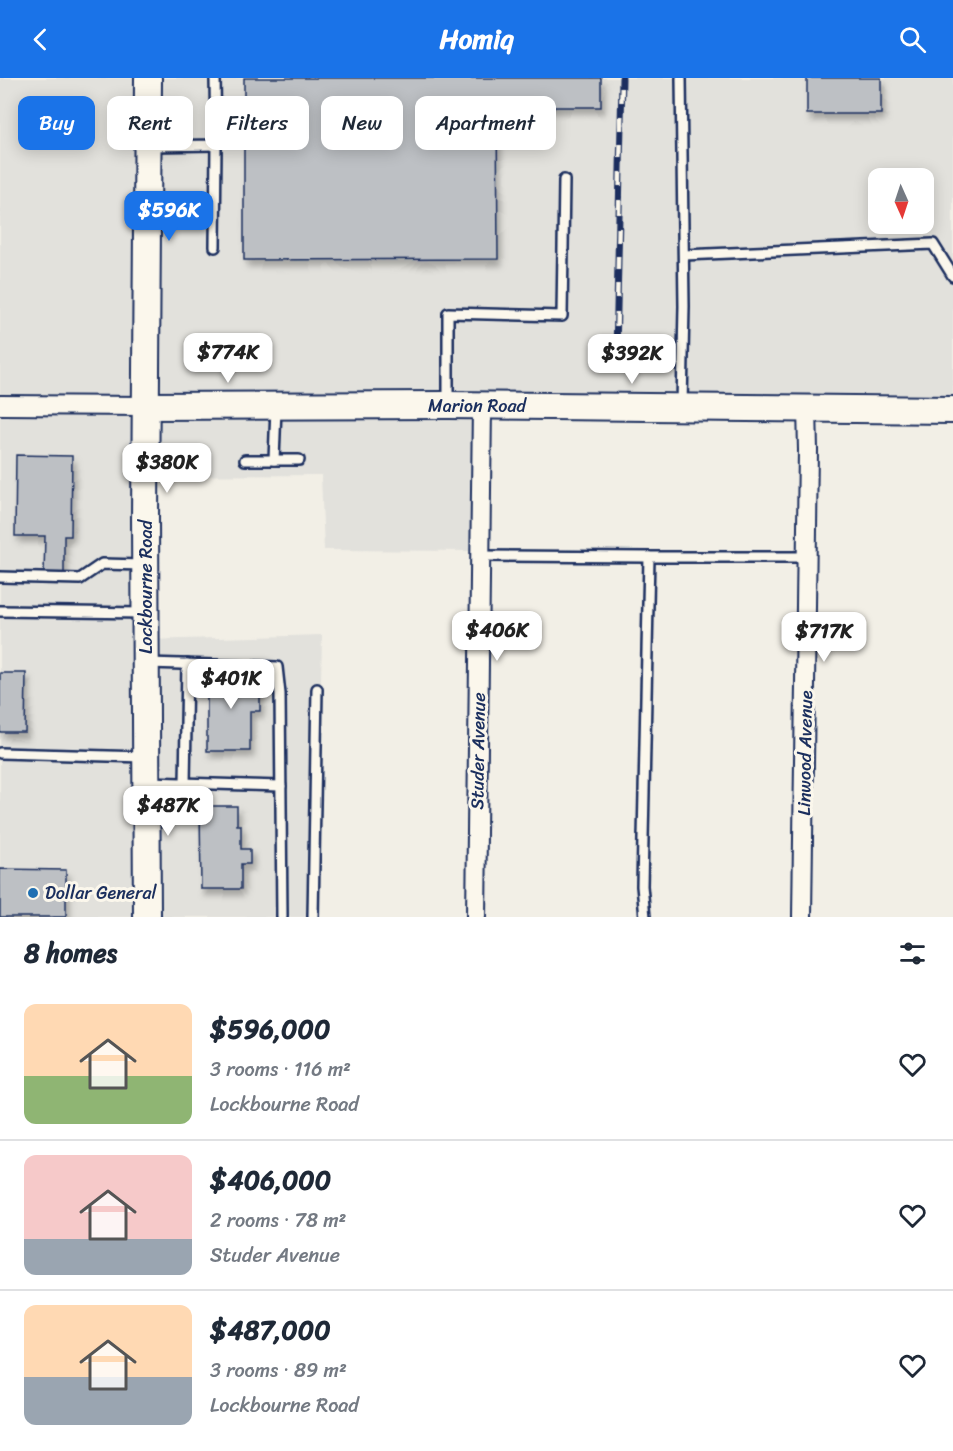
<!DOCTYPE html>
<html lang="en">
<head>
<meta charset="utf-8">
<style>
	:root { --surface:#fff; --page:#f2f2f3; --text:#1f2937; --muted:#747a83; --line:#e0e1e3; --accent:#1a73e8 }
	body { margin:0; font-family:Sriracha,sans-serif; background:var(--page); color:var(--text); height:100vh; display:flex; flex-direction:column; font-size:22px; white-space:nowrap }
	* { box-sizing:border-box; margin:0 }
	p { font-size:20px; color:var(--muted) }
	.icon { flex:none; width:33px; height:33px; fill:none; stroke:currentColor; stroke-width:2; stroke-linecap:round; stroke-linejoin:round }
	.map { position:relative; height:839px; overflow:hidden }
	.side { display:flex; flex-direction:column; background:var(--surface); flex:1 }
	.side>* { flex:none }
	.banner { position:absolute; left:18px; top:18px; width:600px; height:54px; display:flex; gap:12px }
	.needle { width:39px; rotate:177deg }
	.controls { position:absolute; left:868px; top:90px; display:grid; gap:12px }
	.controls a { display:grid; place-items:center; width:66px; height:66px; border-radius:12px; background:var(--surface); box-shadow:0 3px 15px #0003; font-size:30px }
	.price { position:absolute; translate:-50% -51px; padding:0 14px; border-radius:12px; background:#fff; color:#222; font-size:20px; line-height:39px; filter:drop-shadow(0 2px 3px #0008) }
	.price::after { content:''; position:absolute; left:50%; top:36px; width:18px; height:14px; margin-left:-9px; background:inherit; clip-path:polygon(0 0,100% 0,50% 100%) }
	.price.on { background:var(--accent); color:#fff }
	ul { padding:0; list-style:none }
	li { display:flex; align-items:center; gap:18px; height:150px; padding:0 24px }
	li+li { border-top:2px solid var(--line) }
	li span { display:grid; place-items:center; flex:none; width:168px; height:120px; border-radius:12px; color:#555 }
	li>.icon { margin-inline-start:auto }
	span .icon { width:72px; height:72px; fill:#fffc; stroke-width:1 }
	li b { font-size:26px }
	h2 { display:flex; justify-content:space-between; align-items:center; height:72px; padding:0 24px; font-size:26px }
	.chip { padding:0 21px; border-radius:12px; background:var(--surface); box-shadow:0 3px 15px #0003; font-size:21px; line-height:54px }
	.chip.on { background:var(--accent); color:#fff }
	header { display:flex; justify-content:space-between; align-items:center; height:78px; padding:0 24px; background:var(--accent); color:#fff; font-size:27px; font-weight:700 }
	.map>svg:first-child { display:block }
	.built { fill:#e2e1dc; fill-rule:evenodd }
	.building { fill:#bdc0c4; stroke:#1b2f5e; stroke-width:1.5; filter:url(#shadow) }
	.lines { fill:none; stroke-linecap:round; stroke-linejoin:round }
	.lane-casing { stroke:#1b2f5e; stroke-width:14 }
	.street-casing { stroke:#1b2f5e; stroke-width:22 }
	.secondary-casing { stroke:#1b2f5e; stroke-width:30 }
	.lane { stroke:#fbf7ec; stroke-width:9 }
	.street { stroke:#fbf7ec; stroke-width:18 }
	.secondary { stroke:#fbf7ec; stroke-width:26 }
	.rail-casing { stroke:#1b2f5e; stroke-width:7 }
	.rail { stroke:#fbf7ec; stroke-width:4.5; stroke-dasharray:14; stroke-linecap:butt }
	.poi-dot { fill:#1f6fb2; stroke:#fbf7ec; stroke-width:2 }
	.labels { text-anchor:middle; stroke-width:6; stroke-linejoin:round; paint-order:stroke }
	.street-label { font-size:18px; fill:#1b2f5e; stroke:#fbf7ec }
	.poi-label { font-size:18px; fill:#1b2f5e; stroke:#fbf7ec; text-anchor:start }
</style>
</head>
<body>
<header><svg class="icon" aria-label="back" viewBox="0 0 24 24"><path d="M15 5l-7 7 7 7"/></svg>Homiq<svg class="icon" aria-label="search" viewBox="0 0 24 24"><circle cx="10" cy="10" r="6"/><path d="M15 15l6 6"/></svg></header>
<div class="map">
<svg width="953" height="839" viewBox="0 0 953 839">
	<defs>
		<filter id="shadow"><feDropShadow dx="3.5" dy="6" stdDeviation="3" flood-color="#0004"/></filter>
	</defs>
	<rect width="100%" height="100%" fill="#f2efe6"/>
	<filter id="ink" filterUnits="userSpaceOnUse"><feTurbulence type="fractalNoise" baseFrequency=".0167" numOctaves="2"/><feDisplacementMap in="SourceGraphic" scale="12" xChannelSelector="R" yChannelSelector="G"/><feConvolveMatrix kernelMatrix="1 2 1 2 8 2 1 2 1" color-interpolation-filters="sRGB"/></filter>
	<g filter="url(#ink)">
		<path class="built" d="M0,0h953v330l-476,-8v151l-153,-1 -3,-75 -177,1 2,164 176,-5 -6,282h-316zM879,100h45v46h-45z"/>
		<g class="building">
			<polygon points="244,0 601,0 601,29 497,29 498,181 244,182"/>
			<rect x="807" y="0" width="74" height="36"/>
			<polygon points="16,377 72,378 71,458 64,458 64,496 44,496 45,458 15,458"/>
			<polygon points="0,595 26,595 25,654 0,654"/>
			<polygon points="207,595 260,595 260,633 250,633 250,673 207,673"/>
			<polygon points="200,728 237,728 237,747 241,747 241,771 250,771 250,786 241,786 241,811 201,811"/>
			<polygon points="0,791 66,792 66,839 0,839"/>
		</g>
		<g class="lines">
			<g class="lane-casing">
				<g id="lane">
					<polyline points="681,0 684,228 682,327"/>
					<polyline points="151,68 216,67 215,0"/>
					<polyline points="215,169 216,67"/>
					<polyline points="684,177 933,166 953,198"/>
					<polyline points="448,325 448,235 562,238 564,102"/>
					<polyline points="245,382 274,382 276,330"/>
					<polyline points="274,382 299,382"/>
					<polyline points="481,478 649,479"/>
					<polyline points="0,499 80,501 102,486 143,487"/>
					<polyline points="0,533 143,535"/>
					<polyline points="148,585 277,589 280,616 282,839"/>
					<polyline points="0,675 144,679"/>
					<polyline points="148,704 281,708"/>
					<polyline points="185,706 187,586"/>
					<polyline points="313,839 317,611"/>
					<polyline points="645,839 642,808 649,479 807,479"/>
				</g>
			</g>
			<g class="street-casing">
				<g id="street">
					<polyline points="0,327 146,328"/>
					<polyline points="476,839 482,328"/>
					<polyline points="802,839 808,372 807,330"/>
				</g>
			</g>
			<g class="secondary-casing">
				<g id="secondary">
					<polyline points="146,328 448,327 953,332"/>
					<polyline points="147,839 145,441 148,0"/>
				</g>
			</g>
			<use href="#lane" class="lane"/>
			<use href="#street" class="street"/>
			<use href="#secondary" class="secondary"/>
			<g class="rail-casing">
				<polyline id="rail" points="616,276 622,0"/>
			</g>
			<use href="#rail" class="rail"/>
		</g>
	</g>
	<circle class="poi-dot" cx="33" cy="815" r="6"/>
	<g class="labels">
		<g class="street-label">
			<text x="477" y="334">Marion Road</text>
			<text transform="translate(146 509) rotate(-90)" y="6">Lockbourne Road</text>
			<text transform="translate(478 673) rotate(-89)" y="6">Studer Avenue</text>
			<text transform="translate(805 675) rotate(-89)" y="6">Linwood Avenue</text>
		</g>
		<g class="poi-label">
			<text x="45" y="821">Dollar General</text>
		</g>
	</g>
</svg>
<div class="controls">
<a><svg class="needle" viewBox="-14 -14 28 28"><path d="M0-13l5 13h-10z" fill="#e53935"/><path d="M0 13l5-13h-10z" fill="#747a83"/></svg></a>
</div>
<b class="price on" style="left:169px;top:164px">$596K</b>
<b class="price" style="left:228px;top:306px">$774K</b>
<b class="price" style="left:632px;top:307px">$392K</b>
<b class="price" style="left:167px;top:416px">$380K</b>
<b class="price" style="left:497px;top:584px">$406K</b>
<b class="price" style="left:824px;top:585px">$717K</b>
<b class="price" style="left:231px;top:632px">$401K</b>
<b class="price" style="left:168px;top:759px">$487K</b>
<div class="banner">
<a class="chip on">Buy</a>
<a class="chip">Rent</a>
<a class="chip">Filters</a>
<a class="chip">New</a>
<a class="chip">Apartment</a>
</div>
</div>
<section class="side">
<h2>8 homes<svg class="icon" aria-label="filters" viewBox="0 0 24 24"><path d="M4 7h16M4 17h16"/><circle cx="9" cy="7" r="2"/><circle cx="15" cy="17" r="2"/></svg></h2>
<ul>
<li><span style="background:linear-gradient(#ffd9b3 60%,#8fb573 0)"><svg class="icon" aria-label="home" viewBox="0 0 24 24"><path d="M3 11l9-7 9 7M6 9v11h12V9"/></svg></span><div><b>$596,000</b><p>3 rooms · 116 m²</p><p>Lockbourne Road</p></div><svg class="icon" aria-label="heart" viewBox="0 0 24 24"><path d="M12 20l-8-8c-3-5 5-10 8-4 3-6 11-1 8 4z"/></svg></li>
<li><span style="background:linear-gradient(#f6c9c9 70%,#9aa5b1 0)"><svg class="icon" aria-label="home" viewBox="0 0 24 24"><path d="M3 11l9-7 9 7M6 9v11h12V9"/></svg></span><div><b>$406,000</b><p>2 rooms · 78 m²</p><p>Studer Avenue</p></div><svg class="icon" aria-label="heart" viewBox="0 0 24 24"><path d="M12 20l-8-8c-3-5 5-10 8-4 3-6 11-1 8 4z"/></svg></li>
<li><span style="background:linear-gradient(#ffd9b3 60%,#9aa5b1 0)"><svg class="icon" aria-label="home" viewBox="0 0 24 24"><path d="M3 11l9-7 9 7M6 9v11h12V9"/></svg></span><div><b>$487,000</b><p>3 rooms · 89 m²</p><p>Lockbourne Road</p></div><svg class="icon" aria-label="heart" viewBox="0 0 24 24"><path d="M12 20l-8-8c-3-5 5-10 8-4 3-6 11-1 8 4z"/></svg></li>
</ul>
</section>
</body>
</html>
